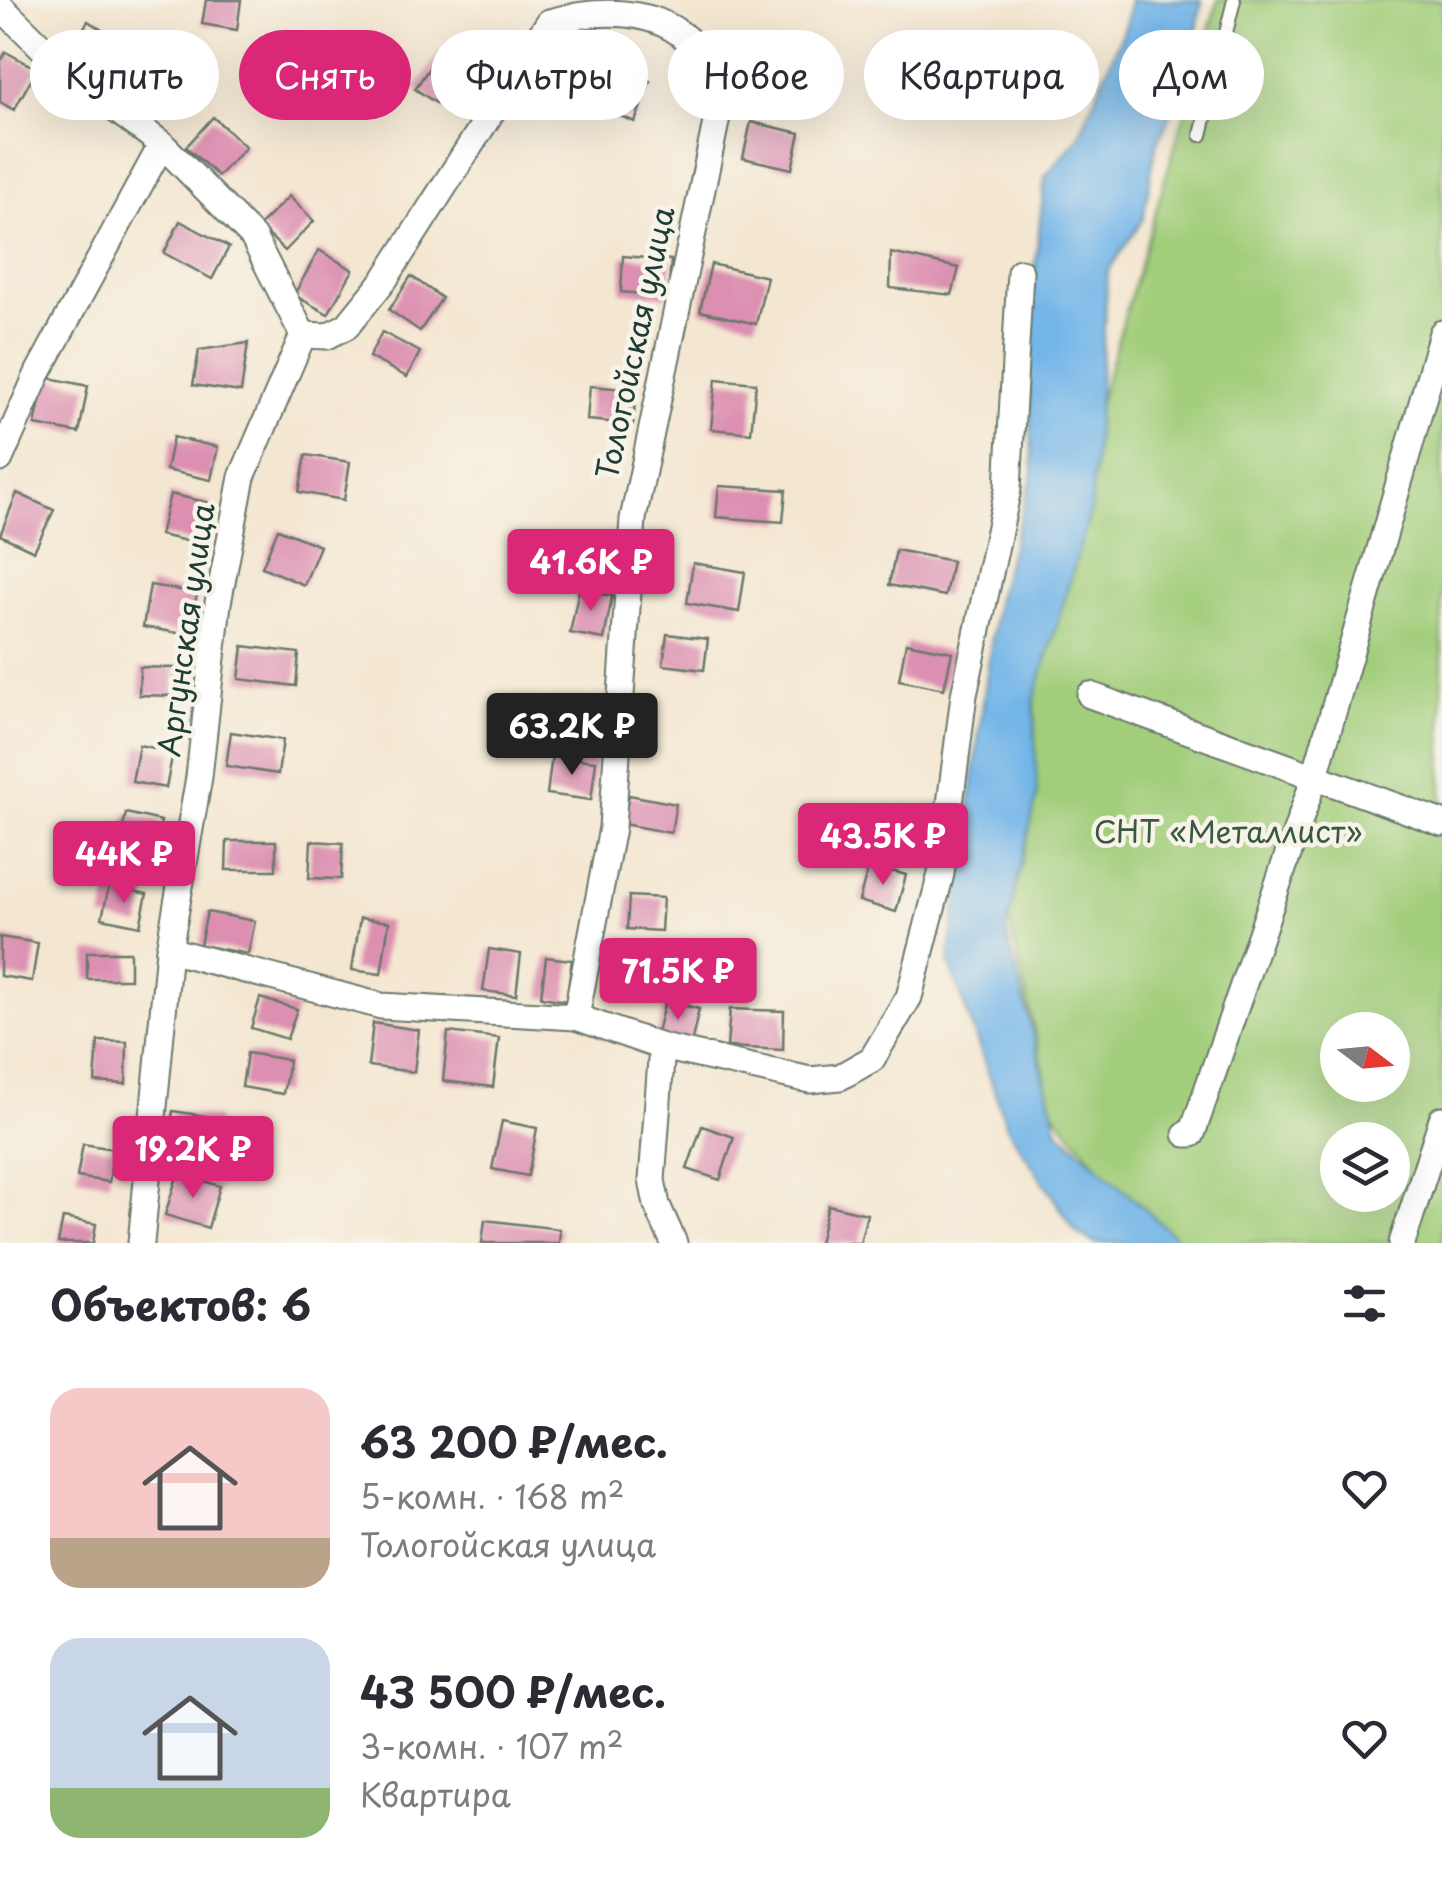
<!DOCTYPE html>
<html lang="ru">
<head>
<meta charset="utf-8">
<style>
	:root { --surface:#fff; --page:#f2f2f3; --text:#2b2b33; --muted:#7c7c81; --accent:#db2777 }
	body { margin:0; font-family:"Playpen Sans",sans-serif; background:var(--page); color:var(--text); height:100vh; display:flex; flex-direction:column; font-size:38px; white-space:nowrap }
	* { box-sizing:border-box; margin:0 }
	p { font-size:32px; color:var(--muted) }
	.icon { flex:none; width:55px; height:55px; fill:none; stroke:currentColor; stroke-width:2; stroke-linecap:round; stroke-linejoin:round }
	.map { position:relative; height:1243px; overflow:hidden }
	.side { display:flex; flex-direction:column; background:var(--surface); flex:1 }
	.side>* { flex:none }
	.top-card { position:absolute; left:30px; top:30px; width:1382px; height:90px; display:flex; gap:20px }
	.needle { width:65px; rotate:106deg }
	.tools { position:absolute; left:1320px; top:1012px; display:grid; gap:20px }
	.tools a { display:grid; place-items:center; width:90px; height:90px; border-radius:50%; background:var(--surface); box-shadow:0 10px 40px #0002; font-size:50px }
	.price { position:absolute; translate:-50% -85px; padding:0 22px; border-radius:10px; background:var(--accent); color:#fff; font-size:32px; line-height:65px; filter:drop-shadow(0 2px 5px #0008) }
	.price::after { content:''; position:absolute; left:50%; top:60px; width:30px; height:22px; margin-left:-15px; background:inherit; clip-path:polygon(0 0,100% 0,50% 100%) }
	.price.active { background:#222; color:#fff }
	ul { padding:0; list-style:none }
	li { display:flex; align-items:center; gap:30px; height:250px; padding:0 50px }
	li span { display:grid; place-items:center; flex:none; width:280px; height:200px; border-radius:30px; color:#555 }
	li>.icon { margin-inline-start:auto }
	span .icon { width:120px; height:120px; fill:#fffc; stroke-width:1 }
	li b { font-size:42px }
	h2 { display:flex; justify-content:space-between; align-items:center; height:120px; padding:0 50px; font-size:42px }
	.pill { padding:0 35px; border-radius:45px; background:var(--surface); box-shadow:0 10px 40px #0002; font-size:35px; line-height:90px }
	.pill.active { background:var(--accent); color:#fff }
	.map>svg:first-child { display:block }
	.green { fill:#a2ce7b; stroke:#608658; stroke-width:2.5; fill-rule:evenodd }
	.water { fill:#73b6e9; stroke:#497a8e; stroke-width:2.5 }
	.building { fill:#dc8fb1 }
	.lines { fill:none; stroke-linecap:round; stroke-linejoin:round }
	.service-casing { stroke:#6a786b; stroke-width:16 }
	.minor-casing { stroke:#6a786b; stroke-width:29 }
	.service { stroke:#fff; stroke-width:12 }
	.minor { stroke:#fff; stroke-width:25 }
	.labels { text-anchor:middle; stroke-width:9; stroke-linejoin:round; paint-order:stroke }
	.street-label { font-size:30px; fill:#1f3d34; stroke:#f7f3e8 }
	.park-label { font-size:30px; fill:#395a42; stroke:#f7f3e8 }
</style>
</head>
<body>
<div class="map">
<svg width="1442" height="1243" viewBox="0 0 1442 1243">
	<rect width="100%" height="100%" fill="#f7f3e8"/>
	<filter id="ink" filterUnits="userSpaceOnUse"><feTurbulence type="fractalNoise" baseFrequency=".01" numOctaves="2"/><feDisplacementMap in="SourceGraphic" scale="20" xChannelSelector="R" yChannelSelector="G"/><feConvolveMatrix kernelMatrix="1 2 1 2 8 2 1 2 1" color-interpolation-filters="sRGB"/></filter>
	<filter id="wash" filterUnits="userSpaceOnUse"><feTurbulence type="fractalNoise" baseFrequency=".0048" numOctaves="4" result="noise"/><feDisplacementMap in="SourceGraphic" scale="40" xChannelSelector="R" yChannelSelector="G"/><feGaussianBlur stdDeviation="2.25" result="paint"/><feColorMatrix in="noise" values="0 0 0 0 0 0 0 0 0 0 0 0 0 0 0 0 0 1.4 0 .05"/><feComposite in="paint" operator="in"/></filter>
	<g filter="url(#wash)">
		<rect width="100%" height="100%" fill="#f4e7d2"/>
		<path class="green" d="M1218,0h224v1243h-281l-108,-132 -44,-191 7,-129 14,-154zM1338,1030h54v55h-54zM1338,1140h54v55h-54z"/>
		<polygon class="water" points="1130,0 1202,0 1189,75 1156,146 1143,219 1108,271 1091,510 1034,701 1037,796 1006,931 1058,1130 1182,1243 1094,1243 1076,1232 1007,1127 949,961 997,597 1033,474 1027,340 1045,177 1078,138 1126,25"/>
		<g id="blocks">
			<g class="building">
				<polygon points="206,0 241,0 237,30 202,24"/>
				<polygon points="88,21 133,50 112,84 67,55"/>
				<polygon points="6,52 37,69 14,110 0,102 0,62"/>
				<polygon points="439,53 478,79 454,115 415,89"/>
				<polygon points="610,66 650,81 635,122 595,106"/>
				<polygon points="213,117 246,147 218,176 186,147"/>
				<polygon points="751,122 800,133 792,169 743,158"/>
				<polygon points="289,196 314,221 285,251 259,226"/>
				<polygon points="180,221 229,247 212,279 164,253"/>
				<polygon points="319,250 353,270 328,314 294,295"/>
				<polygon points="891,253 959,268 952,295 890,288"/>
				<polygon points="623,256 671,260 668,296 621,292"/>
				<polygon points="711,264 767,277 756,324 700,311"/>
				<polygon points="411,276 442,298 420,331 389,310"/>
				<polygon points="382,332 420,352 407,377 369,357"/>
				<polygon points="248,343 241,392 193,385 199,350"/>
				<polygon points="45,377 88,386 79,433 35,425"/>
				<polygon points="716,379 756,383 751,433 711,429"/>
				<polygon points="590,386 636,390 633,424 587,420"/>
				<polygon points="173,437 218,447 211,480 166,470"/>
				<polygon points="306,455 350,462 344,500 299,492"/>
				<polygon points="719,486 786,490 783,522 716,517"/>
				<polygon points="17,493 54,510 34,551 0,535"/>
				<polygon points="170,494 210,503 200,544 160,535"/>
				<polygon points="278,529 320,546 304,585 262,567"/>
				<polygon points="896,550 952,561 945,596 889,585"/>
				<polygon points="693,563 745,572 739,612 687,603"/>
				<polygon points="150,585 197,593 190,635 143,627"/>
				<polygon points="579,589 612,596 604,639 570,633"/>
				<polygon points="667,634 708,639 704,670 663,665"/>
				<polygon points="906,643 952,652 944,689 899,680"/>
				<polygon points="243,646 299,653 296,686 239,679"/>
				<polygon points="140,667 175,668 174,696 139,695"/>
				<polygon points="231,732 283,740 278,774 226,766"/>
				<polygon points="139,745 173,752 166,788 132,782"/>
				<polygon points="552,756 596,761 591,800 547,794"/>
				<polygon points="629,795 676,804 671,833 623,824"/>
				<polygon points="126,813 161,821 153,859 118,851"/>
				<polygon points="227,841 276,841 276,870 226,870"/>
				<polygon points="311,841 343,843 341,879 309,878"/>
				<polygon points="869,865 906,875 896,912 859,901"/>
				<polygon points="109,886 147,894 140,926 102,918"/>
				<polygon points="629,896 663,898 661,931 627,929"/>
				<polygon points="207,912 255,921 248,954 200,945"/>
				<polygon points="360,918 389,922 381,974 352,970"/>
				<polygon points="0,937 38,943 32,981 0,976"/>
				<polygon points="489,949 521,954 516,995 483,991"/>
				<rect x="87" y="952" width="43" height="27"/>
				<polygon points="546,957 572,960 566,1001 541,997"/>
				<polygon points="260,998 297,1009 287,1039 251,1028"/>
				<polygon points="665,1001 699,1009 691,1044 656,1036"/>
				<polygon points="730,1009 784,1011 783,1050 727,1047"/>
				<polygon points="373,1023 419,1030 414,1072 368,1066"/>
				<polygon points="448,1032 499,1038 493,1087 443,1081"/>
				<polygon points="98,1041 127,1042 126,1084 95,1082"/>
				<polygon points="247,1053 289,1060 283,1094 242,1087"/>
				<polygon points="173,1111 218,1118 213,1148 168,1140"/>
				<polygon points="502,1121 537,1128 528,1176 492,1169"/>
				<polygon points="702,1126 734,1137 720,1180 687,1169"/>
				<polygon points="83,1144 114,1149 109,1182 77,1177"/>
				<polygon points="178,1173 220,1186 208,1228 165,1215"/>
				<polygon points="828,1205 867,1214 860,1243 819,1243"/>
				<polygon points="63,1218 96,1224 93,1243 58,1243"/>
				<polygon points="485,1220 560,1229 559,1243 482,1243"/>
			</g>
		</g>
	</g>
	<g filter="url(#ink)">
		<use href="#blocks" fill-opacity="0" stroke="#6a786b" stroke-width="2.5"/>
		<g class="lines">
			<g class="service-casing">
				<polyline id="service" points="1201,135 1234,0"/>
			</g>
			<g class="minor-casing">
				<g id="minor">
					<polyline points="0,6 72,77 162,144 253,237 303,335"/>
					<path d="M303,335l24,1 20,-10 38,-47 164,-257c48,-13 109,-16 145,24 6,7 16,15 19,24 3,12 4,26 6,38l-86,411 -21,309 -36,189"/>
					<polyline points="0,459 38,373 162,144"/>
					<polyline points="1090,695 1442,823"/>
					<polyline points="169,950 381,1006 576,1017 662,1047 652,1180 657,1205 674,1243"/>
					<polyline points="662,1047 810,1080 840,1077 872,1059 909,997 941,874 964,695 1008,489 1020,272"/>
					<polyline points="1186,1134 1192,1134 1314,779 1442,333"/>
					<polyline points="141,1243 169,950 199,777 218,603 242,477 303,335"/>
					<polyline points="1402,1243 1442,1119"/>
				</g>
			</g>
			<use href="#service" class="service"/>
			<use href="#minor" class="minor"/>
		</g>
	</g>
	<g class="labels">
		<g class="street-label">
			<text transform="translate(636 343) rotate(-78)" y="10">Тологойская улица</text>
			<text transform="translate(187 630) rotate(-82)" y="10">Аргунская улица</text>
		</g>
		<g class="park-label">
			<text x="1228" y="843">СНТ «Металлист»</text>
		</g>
	</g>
</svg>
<div class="tools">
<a><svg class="needle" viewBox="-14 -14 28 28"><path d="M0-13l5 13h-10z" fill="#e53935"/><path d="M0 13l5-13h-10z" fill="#7c7c81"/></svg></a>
<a><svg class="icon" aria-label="layers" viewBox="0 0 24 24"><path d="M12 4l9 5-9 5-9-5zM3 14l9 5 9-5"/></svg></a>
</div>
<b class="price" style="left:591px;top:614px">41.6K ₽</b>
<b class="price active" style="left:572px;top:778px">63.2K ₽</b>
<b class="price" style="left:883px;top:888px">43.5K ₽</b>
<b class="price" style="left:124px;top:906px">44K ₽</b>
<b class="price" style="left:678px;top:1023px">71.5K ₽</b>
<b class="price" style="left:193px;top:1201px">19.2K ₽</b>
<div class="top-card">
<a class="pill">Купить</a>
<a class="pill active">Снять</a>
<a class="pill">Фильтры</a>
<a class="pill">Новое</a>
<a class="pill">Квартира</a>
<a class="pill">Дом</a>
</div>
</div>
<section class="side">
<h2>Объектов: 6<svg class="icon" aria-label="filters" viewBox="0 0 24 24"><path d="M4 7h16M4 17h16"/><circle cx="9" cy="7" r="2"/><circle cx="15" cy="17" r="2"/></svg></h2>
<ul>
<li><span style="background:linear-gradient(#f6c9c9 75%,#b9a48a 0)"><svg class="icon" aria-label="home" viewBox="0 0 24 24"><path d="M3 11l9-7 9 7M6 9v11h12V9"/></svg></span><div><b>63 200 ₽/мес.</b><p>5-комн. · 168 m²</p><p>Тологойская улица</p></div><svg class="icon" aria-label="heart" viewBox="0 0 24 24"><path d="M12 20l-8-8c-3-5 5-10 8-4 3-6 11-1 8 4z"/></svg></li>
<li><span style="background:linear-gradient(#c9d6e8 75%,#8fb573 0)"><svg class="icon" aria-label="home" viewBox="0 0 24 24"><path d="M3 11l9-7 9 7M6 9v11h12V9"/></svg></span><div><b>43 500 ₽/мес.</b><p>3-комн. · 107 m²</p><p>Квартира</p></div><svg class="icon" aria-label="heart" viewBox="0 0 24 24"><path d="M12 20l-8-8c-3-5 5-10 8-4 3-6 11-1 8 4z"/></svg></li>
</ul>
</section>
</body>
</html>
